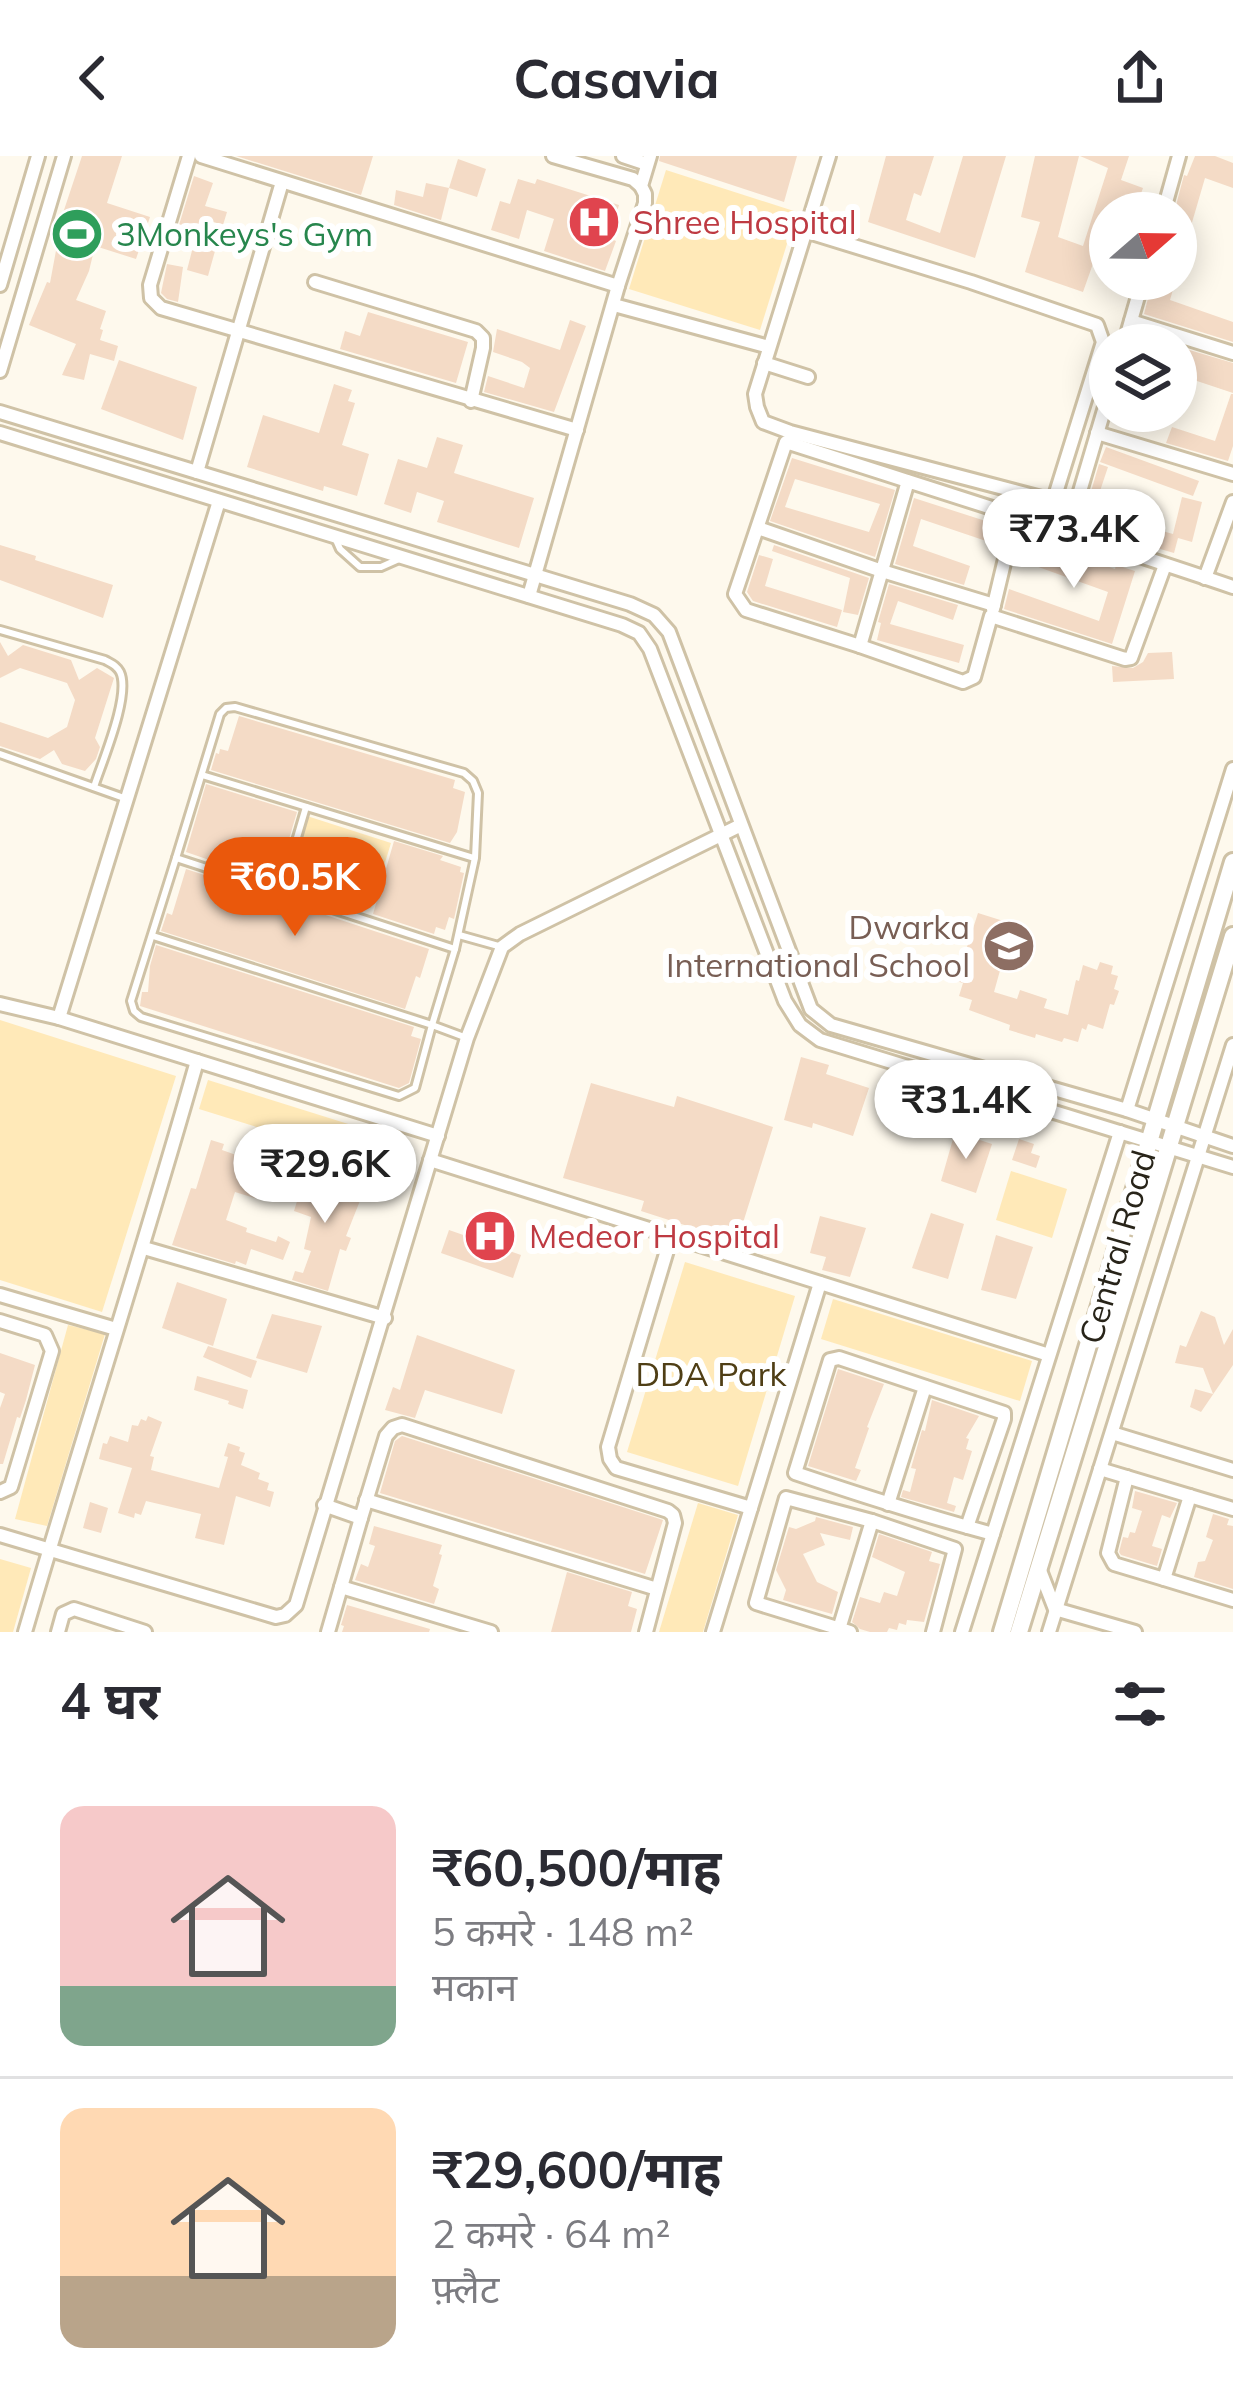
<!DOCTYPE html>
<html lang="hi">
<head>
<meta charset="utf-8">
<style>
	:root { --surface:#fff; --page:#f7f7f7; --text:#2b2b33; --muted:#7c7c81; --line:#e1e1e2; --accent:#ea580c }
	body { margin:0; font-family:Mulish,"Noto Sans Devanagari",sans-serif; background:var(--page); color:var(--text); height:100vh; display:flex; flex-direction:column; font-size:45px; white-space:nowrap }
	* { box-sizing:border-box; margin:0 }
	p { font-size:39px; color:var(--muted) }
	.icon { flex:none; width:66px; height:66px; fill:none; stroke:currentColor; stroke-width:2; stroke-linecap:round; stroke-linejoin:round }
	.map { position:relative; height:1476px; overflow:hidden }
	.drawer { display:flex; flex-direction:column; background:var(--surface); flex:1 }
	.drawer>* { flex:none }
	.needle { width:78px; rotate:70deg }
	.tools { position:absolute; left:1089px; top:36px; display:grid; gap:24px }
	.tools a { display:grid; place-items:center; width:108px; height:108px; border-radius:50%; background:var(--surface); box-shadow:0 6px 30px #0003; font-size:60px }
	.price { position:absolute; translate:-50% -102px; padding:0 27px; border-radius:42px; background:#fff; color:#222; font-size:39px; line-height:78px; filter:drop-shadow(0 3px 6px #0008) }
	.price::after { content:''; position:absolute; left:50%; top:72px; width:36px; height:27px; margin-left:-18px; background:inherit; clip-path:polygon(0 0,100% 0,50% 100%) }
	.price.active { background:var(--accent); color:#fff }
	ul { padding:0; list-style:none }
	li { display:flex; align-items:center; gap:36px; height:300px; padding:0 60px }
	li+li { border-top:3px solid var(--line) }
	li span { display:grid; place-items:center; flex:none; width:336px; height:240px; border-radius:24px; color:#555 }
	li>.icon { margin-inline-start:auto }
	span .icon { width:144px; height:144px; fill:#fffc; stroke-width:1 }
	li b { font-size:51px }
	h2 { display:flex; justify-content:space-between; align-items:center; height:144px; padding:0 60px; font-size:51px }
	header { display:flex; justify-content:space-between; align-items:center; height:156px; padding:0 60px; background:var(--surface); font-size:54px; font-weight:700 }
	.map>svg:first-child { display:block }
	.green { fill:#ffe9b8 }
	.building { fill:#f4dbc6; fill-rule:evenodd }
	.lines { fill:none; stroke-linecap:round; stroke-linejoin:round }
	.service-casing { stroke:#cfc2a6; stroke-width:12 }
	.minor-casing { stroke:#cfc2a6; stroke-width:18 }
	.secondary-casing { stroke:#cfc2a6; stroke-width:22 }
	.service { stroke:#fff; stroke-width:6 }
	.minor { stroke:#fff; stroke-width:12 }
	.secondary { stroke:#fff; stroke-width:16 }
	.labels { text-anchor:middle; stroke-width:12; stroke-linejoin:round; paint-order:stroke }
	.health-label { font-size:33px; fill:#be3a42; stroke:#fff; text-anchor:start }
	.leisure-label { font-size:33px; fill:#27864d; stroke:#fff; text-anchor:start }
	.education-label { font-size:33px; fill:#785e54; stroke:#fff; text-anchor:end }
	.street-label { font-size:33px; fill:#282419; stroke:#fff }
	.park-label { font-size:33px; fill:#4f3e15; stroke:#fff }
</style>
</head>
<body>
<header><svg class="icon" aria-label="back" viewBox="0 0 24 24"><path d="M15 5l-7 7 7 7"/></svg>Casavia<svg class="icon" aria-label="share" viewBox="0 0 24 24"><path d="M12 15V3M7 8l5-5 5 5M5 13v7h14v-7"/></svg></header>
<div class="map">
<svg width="1233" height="1476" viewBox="0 0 1233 1476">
	<rect width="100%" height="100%" fill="#fef9ed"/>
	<g class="green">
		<polygon points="666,14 797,56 760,174 629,133"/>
		<polygon points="307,660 391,687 371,752 286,725"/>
		<polygon points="0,864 176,920 102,1156 0,1124"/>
		<polygon points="208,924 409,987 401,1016 199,953"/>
		<polygon points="1011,1015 1067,1033 1052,1082 996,1064"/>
		<polygon points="685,1106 795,1140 738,1330 627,1296"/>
		<polygon points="833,1143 1032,1205 1020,1245 821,1183"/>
		<polygon points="68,1169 105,1178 47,1370 15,1363"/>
		<polygon points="698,1347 738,1359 703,1476 659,1476"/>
		<polygon points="0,1403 31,1412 13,1476 0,1476"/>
	</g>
	<g class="building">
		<polygon points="82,0 122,0 107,47 150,61 136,103 95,90 89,115 76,144 106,155 100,173 103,174 100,184 118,190 114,205 90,198 84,224 62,219 76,188 29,169 47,126 50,127 63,57"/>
		<polygon points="236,0 373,0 361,39"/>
		<polygon points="660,0 797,0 784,46 659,5"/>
		<polygon points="886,0 934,0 921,40 914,37 906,64 940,77 963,0 1006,0 975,102 868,66"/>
		<polygon points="1035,0 1079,0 1058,81 1083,90 1108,12 1080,0 1129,0 1121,24 1143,32 1134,57 1110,57 1110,88 1101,85 1083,136 1025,116 1040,66 1021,61"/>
		<polygon points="1195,0 1215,0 1233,7 1233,32 1205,22 1179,111 1176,111 1174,57 1184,19 1187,20"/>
		<polygon points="458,3 486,13 477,41 449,32"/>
		<polygon points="194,20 213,27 205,50 227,56 223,69 201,62 192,88 175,82"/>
		<polygon points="518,23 535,28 537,23 619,49 609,82 616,85 605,115 544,95 554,63 527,54 519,83 491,74 500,45 510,48"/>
		<polygon points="426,27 449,32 441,64 394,49 396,34 423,41"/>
		<polygon points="194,87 215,95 208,120 187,114"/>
		<polygon points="167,108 183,111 178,146 167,143 161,137"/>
		<polygon points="1153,123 1176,123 1170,144 1233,166 1233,186 1144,158"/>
		<polygon points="368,156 468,186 456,227 340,193 345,175 360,180"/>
		<polygon points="570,164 586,170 554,256 484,236 488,220 524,232 530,212 522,206 493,196 497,173 560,194"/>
		<polygon points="1176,190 1233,207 1233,237 1176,218"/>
		<polygon points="119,204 197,231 183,284 101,253"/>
		<polygon points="334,228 352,234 348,245 355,247 342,289 369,298 357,340 324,330 323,335 247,311 263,259 319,277"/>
		<polygon points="1231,238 1233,238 1233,290 1228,305 1166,287 1172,271 1215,285"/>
		<polygon points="437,281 463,289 454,317 534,342 519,392 437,366 444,345 417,336 411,357 384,348 398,303 427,312"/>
		<polygon points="1106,291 1199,325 1193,340 1100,306"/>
		<path d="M792,302l103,32 -20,67 -105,-36zM795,323l85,25 -11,28 -84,-25z"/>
		<polygon points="1099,308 1108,311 1093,356 1173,378 1182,341 1202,346 1192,386 1178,382 1174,397 1081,370"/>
		<polygon points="914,342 998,369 992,387 921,363 913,390 970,410 964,429 895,408"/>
		<polygon points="1021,381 1115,413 1116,409 1135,415 1112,488 1004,453 1009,433 1099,465 1108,436 1016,403"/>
		<polygon points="0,389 36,400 35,404 113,429 103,462 0,424"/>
		<polygon points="774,389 869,422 858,459 843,456 850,422 772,395"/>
		<polygon points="759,399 773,403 765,430 842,454 837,471 753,445 747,436"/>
		<polygon points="889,428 958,449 953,464 898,445 890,468 964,489 959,507 877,484 881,467 878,466"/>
		<polygon points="0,486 8,500 23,489 71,504 79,524 97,512 114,522 95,582 100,591 96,603 85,615 62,608 54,594 40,603 0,590 0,566 48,582 67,571 75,544 67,527 20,512 0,522"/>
		<polygon points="1172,496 1174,523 1113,526 1112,510 1133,512 1143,506 1148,497"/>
		<polygon points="239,560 455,624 453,632 465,636 457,676 450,687 211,614 216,597 219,598 220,593 228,595"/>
		<polygon points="206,628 297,656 276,727 186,696"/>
		<polygon points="394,685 443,700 440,704 461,711 460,716 464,717 454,763 449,761 445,774 436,771 434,778 373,758"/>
		<polygon points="186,713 429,793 420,822 416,820 405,853 161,775 167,757 172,759"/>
		<polygon points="978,757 1013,768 994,836 1017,843 1020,834 1047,843 1044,852 1068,859 1076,824 1079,825 1083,809 1097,814 1100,806 1113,810 1111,818 1118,820 1114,833 1119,835 1114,849 1110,848 1103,873 1088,868 1086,874 1082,872 1078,886 1064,882 1062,886 1036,878 1035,882 1009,874 1010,869 969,854 972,844 959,840 963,827 956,825"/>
		<polygon points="156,789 414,871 411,880 421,883 409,927 399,932 140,850 142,836 148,836 150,810"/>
		<polygon points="801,901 829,909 826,918 869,932 853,980 813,967 812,972 784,964"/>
		<polygon points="591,927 674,951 677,940 773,971 737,1086 641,1055 644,1045 563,1022"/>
		<polygon points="955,976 992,988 976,1037 941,1025"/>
		<polygon points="1019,983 1034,988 1031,997 1040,1000 1036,1012 1012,1004"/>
		<polygon points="211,984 224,988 222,994 256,1006 258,1000 270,1004 258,1043 235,1036 226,1064 247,1072 246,1076 276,1086 278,1080 290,1086 283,1104 251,1093 246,1109 236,1105 235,1108 172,1089 191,1032 196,1033"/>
		<polygon points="307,1013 318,1017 317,1023 339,1031 348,1032 350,1027 365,1032 346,1080 351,1082 346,1095 340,1093 328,1135 292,1124 295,1115 303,1117 311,1095 304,1093 311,1061 294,1055"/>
		<polygon points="931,1057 964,1068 948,1123 912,1112"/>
		<polygon points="820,1060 866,1072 850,1121 822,1114 826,1101 810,1097"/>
		<polygon points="449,1074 521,1099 513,1122 441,1097"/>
		<polygon points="996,1079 1033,1091 1016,1143 981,1134"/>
		<polygon points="177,1126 227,1143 213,1190 162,1172"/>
		<polygon points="1201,1155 1215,1161 1224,1189 1233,1173 1233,1209 1201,1256 1190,1251 1195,1233 1213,1238 1203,1212 1175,1207 1180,1189 1186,1191"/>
		<polygon points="272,1158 322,1170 307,1217 256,1202"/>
		<polygon points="417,1179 515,1214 502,1258 425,1234 415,1262 385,1254 393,1231 400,1234"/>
		<polygon points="208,1190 257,1205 251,1222 203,1201"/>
		<polygon points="0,1197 35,1209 26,1244 20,1262 17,1261 3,1308 0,1308 0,1252 5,1238 0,1236"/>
		<polygon points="838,1213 884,1228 867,1271 869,1272 855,1312 861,1314 856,1325 808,1310"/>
		<polygon points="197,1220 248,1234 243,1253 228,1248 229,1245 194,1234"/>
		<polygon points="932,1244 979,1260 966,1282 969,1283 966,1293 972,1295 963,1324 954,1321 947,1347 956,1350 954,1356 901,1341 903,1334 910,1336 916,1313 911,1312 922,1274 925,1275"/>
		<polygon points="148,1260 162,1266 150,1300 154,1301 151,1314 219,1332 228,1301 224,1300 228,1287 240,1291 239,1295 245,1297 241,1309 260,1317 258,1323 269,1327 267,1334 274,1336 270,1351 236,1340 224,1389 195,1382 201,1358 146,1345 141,1359 135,1357 134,1362 118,1357 132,1312 99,1303 103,1287 107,1288 110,1280 128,1286 132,1269 138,1270 141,1263 146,1265"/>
		<polygon points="402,1280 663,1364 645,1418 380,1337 395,1285"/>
		<polygon points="1135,1335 1177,1347 1170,1362 1162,1359 1152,1390 1162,1393 1157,1410 1121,1399 1119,1396 1123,1381 1128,1382 1130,1376 1135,1377 1142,1355 1132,1352"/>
		<polygon points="90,1346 108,1352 101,1377 83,1372"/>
		<polygon points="1213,1358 1229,1363 1227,1369 1233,1370 1233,1433 1194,1421 1198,1406 1205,1405 1213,1384 1206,1381"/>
		<polygon points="816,1361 853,1371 850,1384 820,1377 825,1389 803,1398 817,1426 838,1436 832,1458 783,1444 786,1434 776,1414 789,1371 796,1373 815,1365"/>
		<polygon points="374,1370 442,1389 439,1398 442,1399 433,1430 439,1433 434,1448 355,1424 361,1408 368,1411 375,1390 369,1388"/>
		<polygon points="879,1378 932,1396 929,1405 940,1408 924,1466 907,1464 906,1469 899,1467 897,1474 889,1472 887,1476 870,1476 860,1473 852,1466 860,1441 880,1447 884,1436 897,1440 905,1416 872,1401"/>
		<polygon points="567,1416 632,1436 628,1450 637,1453 631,1476 551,1476"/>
		<polygon points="347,1449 430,1473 429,1476 342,1476 344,1470 341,1469"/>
	</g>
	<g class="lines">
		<g class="service-casing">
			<g id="service">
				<polyline points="336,384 340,393 360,411 381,411 399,403"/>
				<path d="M0,474l105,30c7,4 11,5 15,12 11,23 -18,90 -26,115"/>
				<polyline points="0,598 124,642"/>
				<polyline points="202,619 474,702"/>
				<polyline points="176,702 220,558 226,552 235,551 464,617 473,625 478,637 475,702 455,793"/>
				<polyline points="281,736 306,651"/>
				<polyline points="459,779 502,791"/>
				<polyline points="153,780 432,869 415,932 399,940 141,861 134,855 131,845 176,702 455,793 432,869 467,882"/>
			</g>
		</g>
		<g class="minor-casing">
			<g id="minor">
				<polyline points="189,0 150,129 151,142 161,152 577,274"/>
				<polyline points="201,0 618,130"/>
				<polyline points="553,0 633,23 641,30"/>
				<polyline points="623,0 647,8"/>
				<polyline points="1163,57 1179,0"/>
				<polyline points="805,75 971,126 1097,169 1103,186 1055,340 1049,344 790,276 763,266 757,251 755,238 829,0"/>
				<polyline points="315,126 476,175 483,182 483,192 471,245"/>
				<polyline points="0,129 38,0"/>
				<polyline points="614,149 769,191"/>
				<polyline points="1131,165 1233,197"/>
				<polyline points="1124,189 1143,123"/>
				<polyline points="764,207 808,221"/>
				<polyline points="0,215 64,0"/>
				<polyline points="0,256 630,448 654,459 669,476 811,853 831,869 1127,954 1233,990"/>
				<polyline points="0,277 622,469 639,477 650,493 785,845 800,869 820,884 1233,1011"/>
				<polyline points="1097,277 1233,318"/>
				<polyline points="197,316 282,26"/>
				<path d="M908,325l-48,165 -114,-36 -11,-16 51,-152c149,48 299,95 447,145"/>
				<polyline points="758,372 882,415 994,449"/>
				<polyline points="1068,376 1110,234"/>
				<polyline points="1205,422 1233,346"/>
				<polyline points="529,440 618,130 645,47 645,38 641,30 650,0"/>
				<polyline points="993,453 1015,361"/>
				<polyline points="860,490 963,526 974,521 991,460 1125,503 1131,502 1165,409"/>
				<polyline points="0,848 59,862 438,980"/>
				<polyline points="59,862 219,345"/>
				<polyline points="1127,954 1233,613"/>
				<polyline points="430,1004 1049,1199"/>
				<polyline points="671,1081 608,1291 610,1303 616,1312 751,1352"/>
				<polyline points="144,1092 385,1162"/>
				<polyline points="0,1139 116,1173"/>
				<polyline points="0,1165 45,1179 52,1195 11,1331 0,1336"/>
				<polyline points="1112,1277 1233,1314"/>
				<polyline points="1100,1313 1233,1353"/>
				<polyline points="1127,1321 1108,1397 1114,1408 1164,1423 1190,1340"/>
				<polyline points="366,1344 657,1433"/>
				<polyline points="888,1348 925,1231"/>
				<polyline points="324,1349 361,1362 386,1280 393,1272 402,1269 668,1355 673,1359 675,1367 646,1476"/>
				<path d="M967,1371l37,-108v-6l-165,-55 -9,2 -35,113c65,22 131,43 198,61"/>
				<polyline points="0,1379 276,1461 285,1459 296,1449 467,882 502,791 520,778 741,669"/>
				<polyline points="1039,1412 1055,1453 1135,1476"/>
				<polyline points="1164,1423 1233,1444"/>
				<polyline points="341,1431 491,1476"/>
				<polyline points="839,1473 872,1365"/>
				<path d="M25,1476c56,-191 118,-380 172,-571"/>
				<polyline points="58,1476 63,1458 74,1453 145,1476"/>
				<polyline points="328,1476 361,1362"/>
				<polyline points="713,1476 820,1127"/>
				<polyline points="850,1476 756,1447 786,1342 872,1365 955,1393 933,1476"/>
				<polyline points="962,1476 1120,976"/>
				<polyline points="1049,1476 1233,889"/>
			</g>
		</g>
		<g class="secondary-casing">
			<g id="secondary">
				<polyline points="1002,1476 1233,706"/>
				<path d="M1019,1476c73,-231 143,-464 214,-696"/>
			</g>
		</g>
		<use href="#service" class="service"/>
		<use href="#minor" class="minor"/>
		<use href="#secondary" class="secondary"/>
	</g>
	<defs>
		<g id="hospital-disc" transform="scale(2.7)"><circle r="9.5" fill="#e0444e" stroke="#fff"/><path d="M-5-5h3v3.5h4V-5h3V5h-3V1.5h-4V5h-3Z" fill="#fff"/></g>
		<g id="stadium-disc" transform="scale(2.7)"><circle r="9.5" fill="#2e9e5b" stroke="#fff"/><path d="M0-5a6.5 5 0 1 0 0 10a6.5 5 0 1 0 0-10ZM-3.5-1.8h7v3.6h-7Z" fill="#fff"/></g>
		<g id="school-disc" transform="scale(2.7)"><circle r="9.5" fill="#8d6e63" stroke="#fff"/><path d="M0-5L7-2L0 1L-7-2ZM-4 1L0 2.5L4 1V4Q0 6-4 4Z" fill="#fff"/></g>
	</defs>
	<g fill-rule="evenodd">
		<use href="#hospital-disc" x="594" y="66"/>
		<use href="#stadium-disc" x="77" y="78"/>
		<use href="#school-disc" x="1009" y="790"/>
		<use href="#hospital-disc" x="490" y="1080"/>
	</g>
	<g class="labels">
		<g class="health-label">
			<text x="633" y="78">Shree Hospital</text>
			<text x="529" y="1092">Medeor Hospital</text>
		</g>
		<g class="leisure-label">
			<text x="116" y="90">3Monkeys's Gym</text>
		</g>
		<g class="education-label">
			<text x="970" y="783">Dwarka<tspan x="970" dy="38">International School</tspan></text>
		</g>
		<g class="street-label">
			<text transform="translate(1117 1091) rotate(-74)" y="12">Central Road</text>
		</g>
		<g class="park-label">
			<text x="711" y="1230">DDA Park</text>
		</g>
	</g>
</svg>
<div class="tools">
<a><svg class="needle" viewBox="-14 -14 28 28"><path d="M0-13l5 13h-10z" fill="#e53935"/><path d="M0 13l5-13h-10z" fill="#7c7c81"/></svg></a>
<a><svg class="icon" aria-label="layers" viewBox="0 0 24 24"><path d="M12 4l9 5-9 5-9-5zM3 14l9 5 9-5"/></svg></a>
</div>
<b class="price" style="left:1074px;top:435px">₹73.4K</b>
<b class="price active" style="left:295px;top:783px">₹60.5K</b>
<b class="price" style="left:966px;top:1006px">₹31.4K</b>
<b class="price" style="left:325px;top:1070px">₹29.6K</b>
</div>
<section class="drawer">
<h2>4 घर<svg class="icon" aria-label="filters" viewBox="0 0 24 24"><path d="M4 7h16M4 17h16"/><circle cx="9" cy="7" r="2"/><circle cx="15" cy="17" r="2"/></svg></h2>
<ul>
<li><span style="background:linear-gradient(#f6c9c9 75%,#7fa58c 0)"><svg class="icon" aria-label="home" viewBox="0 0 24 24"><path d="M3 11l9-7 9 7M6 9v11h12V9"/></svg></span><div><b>₹60,500/माह</b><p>5 कमरे · 148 m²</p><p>मकान</p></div></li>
<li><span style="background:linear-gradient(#ffd9b3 70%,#b9a48a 0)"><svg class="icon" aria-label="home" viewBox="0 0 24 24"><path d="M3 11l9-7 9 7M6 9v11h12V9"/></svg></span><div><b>₹29,600/माह</b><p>2 कमरे · 64 m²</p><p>फ़्लैट</p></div></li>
</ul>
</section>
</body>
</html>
